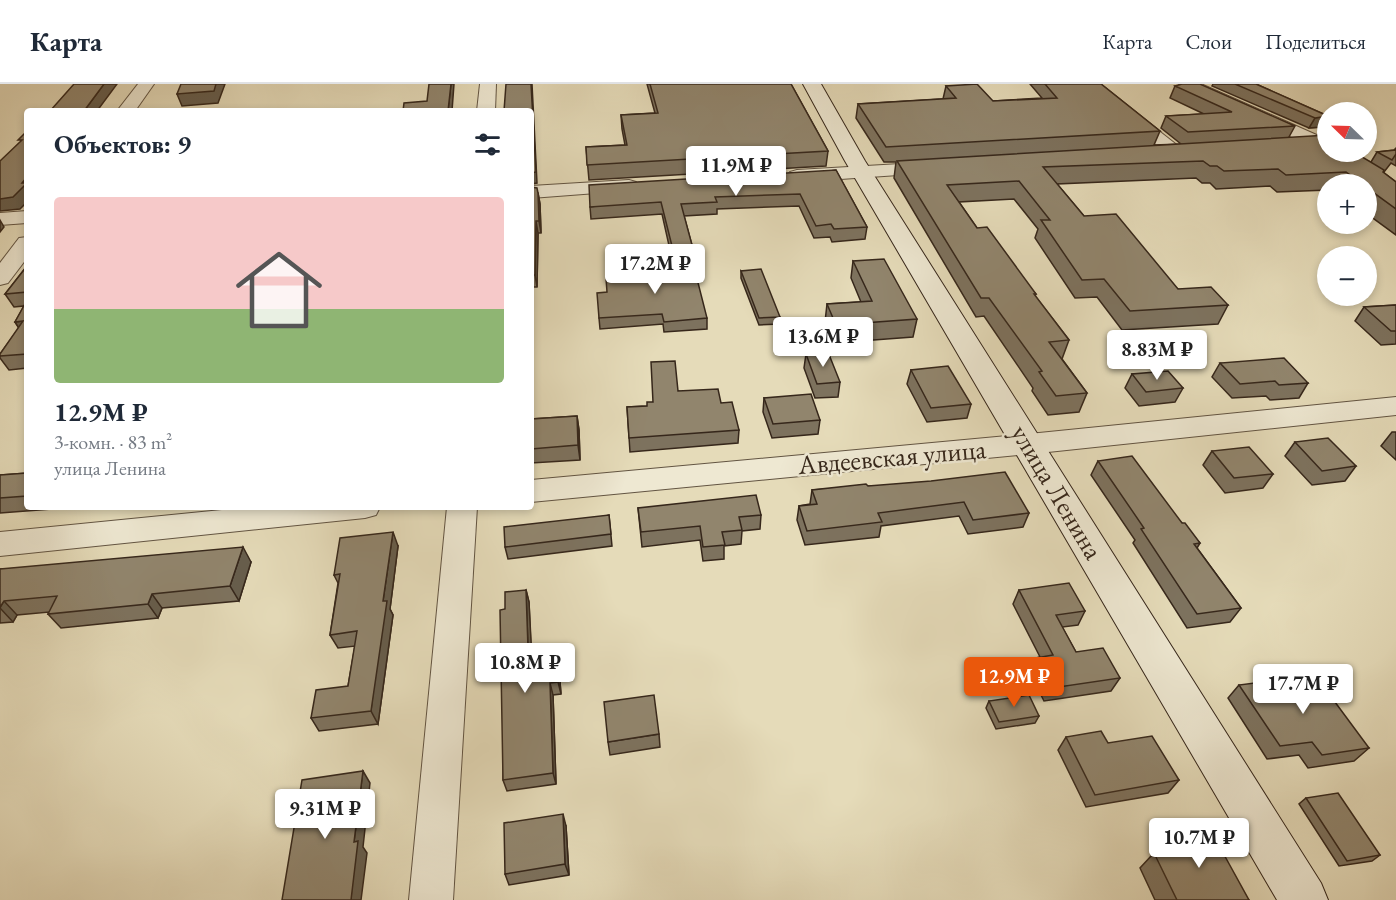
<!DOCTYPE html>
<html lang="ru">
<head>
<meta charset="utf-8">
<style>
	:root { --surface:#fff; --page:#f2f2f3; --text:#1f2937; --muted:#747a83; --line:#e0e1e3; --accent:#ea580c }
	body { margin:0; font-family:"EB Garamond",serif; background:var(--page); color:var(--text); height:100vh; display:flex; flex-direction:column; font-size:22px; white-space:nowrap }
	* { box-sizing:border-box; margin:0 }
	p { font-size:20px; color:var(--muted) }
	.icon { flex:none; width:33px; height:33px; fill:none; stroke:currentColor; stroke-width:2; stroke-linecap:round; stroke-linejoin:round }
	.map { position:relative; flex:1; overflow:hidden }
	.drawer { position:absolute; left:24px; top:24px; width:510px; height:402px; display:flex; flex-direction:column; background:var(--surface); border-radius:6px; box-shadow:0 3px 9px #0003 }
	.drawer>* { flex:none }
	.needle { width:39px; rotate:293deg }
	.fabs { position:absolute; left:1317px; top:18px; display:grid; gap:12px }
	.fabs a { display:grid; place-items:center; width:60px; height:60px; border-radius:50%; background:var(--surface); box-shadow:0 3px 9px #0003; font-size:30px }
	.price { position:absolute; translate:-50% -51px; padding:0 14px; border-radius:6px; background:#fff; color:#222; font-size:20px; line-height:39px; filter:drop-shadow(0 2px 3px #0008) }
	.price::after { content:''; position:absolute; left:50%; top:36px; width:18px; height:14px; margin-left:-9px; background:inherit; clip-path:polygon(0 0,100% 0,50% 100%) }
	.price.on { background:var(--accent); color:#fff }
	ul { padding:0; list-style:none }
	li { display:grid; align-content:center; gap:12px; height:318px; padding:0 30px }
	li span { display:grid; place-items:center; height:186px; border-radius:6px; color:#555 }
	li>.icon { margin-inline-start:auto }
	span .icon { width:108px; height:108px; fill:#fffc; stroke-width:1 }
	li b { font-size:26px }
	h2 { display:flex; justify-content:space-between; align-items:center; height:72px; padding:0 30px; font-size:26px }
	header { display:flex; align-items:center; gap:36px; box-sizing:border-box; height:84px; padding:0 30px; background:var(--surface); border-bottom:2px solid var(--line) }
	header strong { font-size:28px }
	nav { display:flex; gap:33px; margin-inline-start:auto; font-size:21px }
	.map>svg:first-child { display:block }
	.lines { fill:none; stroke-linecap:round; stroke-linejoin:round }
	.minor-casing { stroke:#625442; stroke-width:2 }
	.secondary-casing { stroke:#36271b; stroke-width:2 }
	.minor { fill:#eee8d2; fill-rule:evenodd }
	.secondary { fill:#eee8d2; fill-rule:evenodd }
	.wall { fill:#7d725e; stroke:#36271b; stroke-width:1.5 }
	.shaded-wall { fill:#665d4c; stroke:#36271b; stroke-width:1.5 }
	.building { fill:#91856d; stroke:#36271b; stroke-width:1.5 }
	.labels { text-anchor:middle; stroke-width:5; stroke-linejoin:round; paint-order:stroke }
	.street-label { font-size:27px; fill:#36271b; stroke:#eee8d2 }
</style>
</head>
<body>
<header>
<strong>Карта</strong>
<nav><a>Карта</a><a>Слои</a><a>Поделиться</a></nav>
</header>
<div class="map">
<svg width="1396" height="816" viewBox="0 0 1396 816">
	<rect width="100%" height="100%" fill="#e5dbb9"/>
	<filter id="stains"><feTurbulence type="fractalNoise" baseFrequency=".00333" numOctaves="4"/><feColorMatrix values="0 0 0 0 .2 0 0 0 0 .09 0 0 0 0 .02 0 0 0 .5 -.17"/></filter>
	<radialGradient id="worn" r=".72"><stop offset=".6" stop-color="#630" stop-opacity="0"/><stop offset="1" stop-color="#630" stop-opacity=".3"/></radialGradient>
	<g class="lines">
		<g class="minor-casing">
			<g id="minor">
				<polygon points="138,0 154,0 135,27 117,27"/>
				<polygon points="480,0 496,0 495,27 477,27"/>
				<polygon points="1081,0 1099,0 1187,69 1185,73 1171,73"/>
				<polygon points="1179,0 1201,0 1328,56 1328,68 1332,68 1322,67 1181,3"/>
				<polygon points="935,78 942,80 945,84 942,88 797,98 790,96 787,92 790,88 797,86"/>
				<polygon points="629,96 636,98 639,102 636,106 531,114 531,102"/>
				<polygon points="27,127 27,139 0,141 0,129"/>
				<polygon points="27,153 27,174 8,199 0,201 0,179 19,154"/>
				<polygon points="1396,313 1396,331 1029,370 531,418 531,396 1029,350"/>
				<polygon points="252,423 380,423 376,431 365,434 0,472 0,448"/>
				<polygon points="447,423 477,423 453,816 409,816"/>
			</g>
		</g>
		<g class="secondary-casing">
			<polygon id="secondary" points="803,0 821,0 865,77 1321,799 1328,816 1277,816 845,77"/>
		</g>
		<use href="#minor" class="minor"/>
		<use href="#secondary" class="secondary"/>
	</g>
	<g class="wall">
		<polygon points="647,0 791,0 828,67 826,82 589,96 586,63 625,61 622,45 621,31 655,29"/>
		<polygon points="1030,0 1101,0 1160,47 1154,61 1181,60 1161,44 1166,32 1204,30 1170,14 1175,2 1295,42 1289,53 1371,78 1377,68 1394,66 1396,64 1396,82 1391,79 1384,88 1383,88 1396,98 1396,151 1366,129 1366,100 1328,100 1328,106 1277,108 1270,102 1216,105 1210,99 1202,99 1196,94 1057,100 1084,132 1178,205 1228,221 1218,240 1122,246 1097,213 1075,214 1035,154 1038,145 1014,115 959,118 977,144 1036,210 1035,212 1069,256 1062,275 1087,309 1079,328 1048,331 1032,307 1033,304 984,232 976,233 894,94 896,78 884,78 856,34 858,20 943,15 946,2 993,17 1042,14"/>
		<polygon points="1213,0 1256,0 1328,32 1328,33 1322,43 1309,44 1212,2"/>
		<polygon points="836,86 867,143 865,155 832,158 830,153 814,154 799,122 717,125 717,130 684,132 692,161 692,173 672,175 662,130 591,135 590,123"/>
		<polygon points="531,103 538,109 540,120 541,149 538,149 537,203 531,203"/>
		<polygon points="853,177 917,235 913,253 834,259 825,238 827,220 861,218 851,194"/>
		<polygon points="27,182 27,284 9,286 0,274 0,270 19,244 15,238 24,222 14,223 5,210"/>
		<polygon points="652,186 707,234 707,245 664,248 663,240 600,245 599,234 607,208 652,191"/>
		<polygon points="741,187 780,233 780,240 759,241 741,194"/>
		<polygon points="1396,221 1396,260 1381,261 1355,237 1364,223"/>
		<polygon points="806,270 840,298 838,313 815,314 804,284"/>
		<polygon points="1220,279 1308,299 1299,314 1270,316 1266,312 1232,314 1212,293"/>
		<polygon points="911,286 971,320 967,334 927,338 907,300"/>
		<polygon points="1132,290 1183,304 1175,318 1139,322 1125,304"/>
		<polygon points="678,307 721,319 739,346 738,359 630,368 627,323 647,322 653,318"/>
		<polygon points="764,314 820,336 818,350 772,354 763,328"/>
		<polygon points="577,332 579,346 580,376 531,379 531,335"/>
		<polygon points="1392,348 1396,348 1396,376 1381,362"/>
		<polygon points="1295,358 1356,382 1345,397 1312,401 1285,372"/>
		<polygon points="1212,367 1273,390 1263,404 1225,409 1203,381"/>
		<polygon points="1098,377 1182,439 1200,459 1197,464 1241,524 1230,538 1187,544 1133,459 1135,456 1091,391"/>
		<polygon points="27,389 27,423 66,423 65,424 0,429 0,391"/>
		<polygon points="868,402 1029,429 1023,443 968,450 959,432 881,442 879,453 805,461 797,436 799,422 810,420 812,406"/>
		<polygon points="638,424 761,431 760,445 742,447 741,460 724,462 724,475 703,477 700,456 642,463"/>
		<polygon points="609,431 612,462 508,475 505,463"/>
		<polygon points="398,462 390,525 393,531 378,640 319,647 311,634 348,602 355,562 338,564 330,551 338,499 334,491"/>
		<polygon points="251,478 239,517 162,524 158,534 61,544 48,530 49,528 17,531 13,538 0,539 0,485"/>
		<polygon points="526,506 529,518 531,564 556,560 558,573 561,610 553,611 556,700 507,707 503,696 505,525"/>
		<polygon points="1019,506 1085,527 1078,541 1062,543 1076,568 1120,594 1111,607 1044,617 1029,587 1036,574 1040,573 1013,520"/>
		<polygon points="1239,601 1369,664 1354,677 1308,684 1299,671 1267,675 1228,614"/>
		<polygon points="989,617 1039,632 1035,639 996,645 986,624"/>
		<polygon points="659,650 660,663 610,671 608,658"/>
		<polygon points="1066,653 1108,659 1179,696 1168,709 1086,723 1058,666"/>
		<polygon points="1306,714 1380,771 1372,777 1339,782 1299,720"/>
		<polygon points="566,742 569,791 509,801 505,790"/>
		<polygon points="1165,754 1249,816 1155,816 1140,784 1152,771 1151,769"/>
	</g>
	<g class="shaded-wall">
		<polygon points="104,0 117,0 97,27 84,27"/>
		<polygon points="216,0 225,0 218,19 182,22 177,10"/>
		<polygon points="451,0 454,0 452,27 448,27"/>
		<polygon points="531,0 532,0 537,99 531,100"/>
		<polygon points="1328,32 1322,43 1309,44 1315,34"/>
		<polygon points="27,93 27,118 20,125 0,127 0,115 22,99"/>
		<polygon points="538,109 540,120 541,149 539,137"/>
		<polygon points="0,136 4,143 0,148"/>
		<polygon points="536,137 538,149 537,203 535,191"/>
		<polygon points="23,237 24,252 15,238"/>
		<polygon points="577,332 579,346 580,376 578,361"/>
		<polygon points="393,448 398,462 390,525 393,531 378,640 371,627 383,517"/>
		<polygon points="243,463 251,478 239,517 230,502"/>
		<polygon points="526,506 529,518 532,576 528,564"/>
		<polygon points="152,510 162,524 158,534 148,520"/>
		<polygon points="4,517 17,531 13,538 0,524"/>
		<polygon points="556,560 558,573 561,610 558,598"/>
		<polygon points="550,599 553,611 556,700 553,689"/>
		<polygon points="363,687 370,699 363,763 367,769 361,816 351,816 354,758"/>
		<polygon points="563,730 566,742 569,791 565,780"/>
	</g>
	<g class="building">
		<polygon points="74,0 104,0 84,27 50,27"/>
		<polygon points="181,0 216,0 214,7 177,10"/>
		<polygon points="429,0 451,0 448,27 403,27 404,19 427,17"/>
		<polygon points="506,0 531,0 536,88 531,89 531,27 504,27"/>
		<polygon points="650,0 791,0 828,67 587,81 586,63 627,61 621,31 658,29"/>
		<polygon points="977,0 993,17 1057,14 1045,0 1101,0 1160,47 886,63 858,20 956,14 946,2"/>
		<polygon points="1182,0 1200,0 1295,42 1188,48 1166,32 1232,28 1175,2"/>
		<polygon points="1235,0 1256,0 1328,32 1315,34"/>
		<polygon points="27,47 27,93 22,99 27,99 13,113 0,115 0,77 22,56 18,56"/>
		<polygon points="1328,51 1328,68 1354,68 1384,86 1383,88 1396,98 1396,125 1366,103 1366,100 1363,100 1346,88 1286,91 1278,85 1224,87 1217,82 1210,82 1203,77 1043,83 1084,132 1116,130 1178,205 1211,203 1228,221 1130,227 1104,195 1082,196 1041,136 1050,136 1019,97 947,101 977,144 987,143 1036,210 1034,210 1069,256 1049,258 1087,309 1056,312 1039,288 1042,287 989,214 981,214 897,77"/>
		<polygon points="1396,66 1396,70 1392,76 1377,68"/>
		<polygon points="836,86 867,143 834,145 831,140 816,142 800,110 715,113 717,118 681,120 692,161 672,162 661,118 590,123 589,101"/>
		<polygon points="531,103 537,104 538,109 539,137 536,137 535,191 531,191"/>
		<polygon points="884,175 917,235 836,241 827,220 872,217 853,177"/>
		<polygon points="693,179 707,234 664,238 662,230 599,234 597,209 607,208 606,194 653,191 652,186 661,185 661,182"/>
		<polygon points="27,182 27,208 5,210"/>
		<polygon points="761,185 780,233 759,234 741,187"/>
		<polygon points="27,216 27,270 0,272 0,270 23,237 15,238"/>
		<polygon points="1396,221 1396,247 1391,247 1364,223"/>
		<polygon points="828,268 840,298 817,300 806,270"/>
		<polygon points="1284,274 1308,299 1279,301 1275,297 1240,300 1220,279"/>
		<polygon points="675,277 678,307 718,305 721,319 732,318 739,346 629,354 627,323 647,322 647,318 653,318 651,278"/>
		<polygon points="948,282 971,320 931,324 911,286"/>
		<polygon points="1168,287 1183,304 1146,308 1132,290"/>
		<polygon points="811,310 820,336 773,340 764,314"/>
		<polygon points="577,332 578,361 531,365 531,335"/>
		<polygon points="1328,354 1356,382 1322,387 1295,358"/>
		<polygon points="1249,363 1273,390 1234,394 1212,367"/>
		<polygon points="1132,372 1182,439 1185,439 1200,459 1194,460 1241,524 1197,530 1141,445 1144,444 1098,377"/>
		<polygon points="1005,388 1029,429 973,436 964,418 878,429 882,438 807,447 799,422 817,420 812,406 866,400 868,402 931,397"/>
		<polygon points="27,389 27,412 0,414 0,391"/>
		<polygon points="756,411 761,431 739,433 742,446 722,448 725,461 703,463 700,442 641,448 638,424"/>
		<polygon points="609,431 611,450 505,463 504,443"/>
		<polygon points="393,448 383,517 387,517 371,627 311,634 316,606 348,602 357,547 330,551 340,490 334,491 340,454"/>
		<polygon points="243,463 230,502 152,510 148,520 48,530 57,512 4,517 0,523 0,485"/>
		<polygon points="1069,499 1085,527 1056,531 1076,568 1103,564 1120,594 1052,604 1036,574 1053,571 1019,506"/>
		<polygon points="526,506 528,564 556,560 558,598 550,599 553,689 503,696 500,526 505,525 505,508"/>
		<polygon points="1315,591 1369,664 1322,671 1312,658 1280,662 1239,601"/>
		<polygon points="654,611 659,650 608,658 604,618"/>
		<polygon points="1029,611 1039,632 999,638 989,617"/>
		<polygon points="1101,647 1108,659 1152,652 1179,696 1095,711 1066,653"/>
		<polygon points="363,687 354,758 358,757 351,816 282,816 302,696"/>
		<polygon points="1338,709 1380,771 1347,777 1306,714"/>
		<polygon points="563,730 565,780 505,790 504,739"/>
		<polygon points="1211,747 1249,816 1177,816 1154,769 1172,767 1165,754"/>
	</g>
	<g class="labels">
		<g class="street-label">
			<text transform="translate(892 373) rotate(-5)" y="9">Авдеевская улица</text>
			<text transform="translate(1057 408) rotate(59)" y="9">улица Ленина</text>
		</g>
	</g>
	<rect width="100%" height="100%" filter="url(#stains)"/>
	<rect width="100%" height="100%" fill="url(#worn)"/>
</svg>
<div class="fabs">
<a><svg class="needle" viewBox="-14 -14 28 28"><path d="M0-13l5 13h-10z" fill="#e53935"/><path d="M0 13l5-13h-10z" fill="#747a83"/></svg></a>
<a>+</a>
<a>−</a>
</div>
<b class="price" style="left:736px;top:113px">11.9M ₽</b>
<b class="price" style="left:655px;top:211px">17.2M ₽</b>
<b class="price" style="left:823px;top:284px">13.6M ₽</b>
<b class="price" style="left:1157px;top:297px">8.83M ₽</b>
<b class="price" style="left:525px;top:610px">10.8M ₽</b>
<b class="price on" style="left:1014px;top:624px">12.9M ₽</b>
<b class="price" style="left:1303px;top:631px">17.7M ₽</b>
<b class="price" style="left:325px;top:756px">9.31M ₽</b>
<b class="price" style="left:1199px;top:785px">10.7M ₽</b>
<section class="drawer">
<h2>Объектов: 9<svg class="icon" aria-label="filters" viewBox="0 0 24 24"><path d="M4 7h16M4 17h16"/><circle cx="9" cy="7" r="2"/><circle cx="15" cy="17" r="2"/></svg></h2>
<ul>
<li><span style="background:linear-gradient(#f6c9c9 60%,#8fb573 0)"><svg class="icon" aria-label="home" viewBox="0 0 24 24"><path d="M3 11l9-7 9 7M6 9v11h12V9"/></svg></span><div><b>12.9M ₽</b><p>3-комн. · 83 m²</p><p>улица Ленина</p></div></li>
</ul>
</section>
</div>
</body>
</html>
